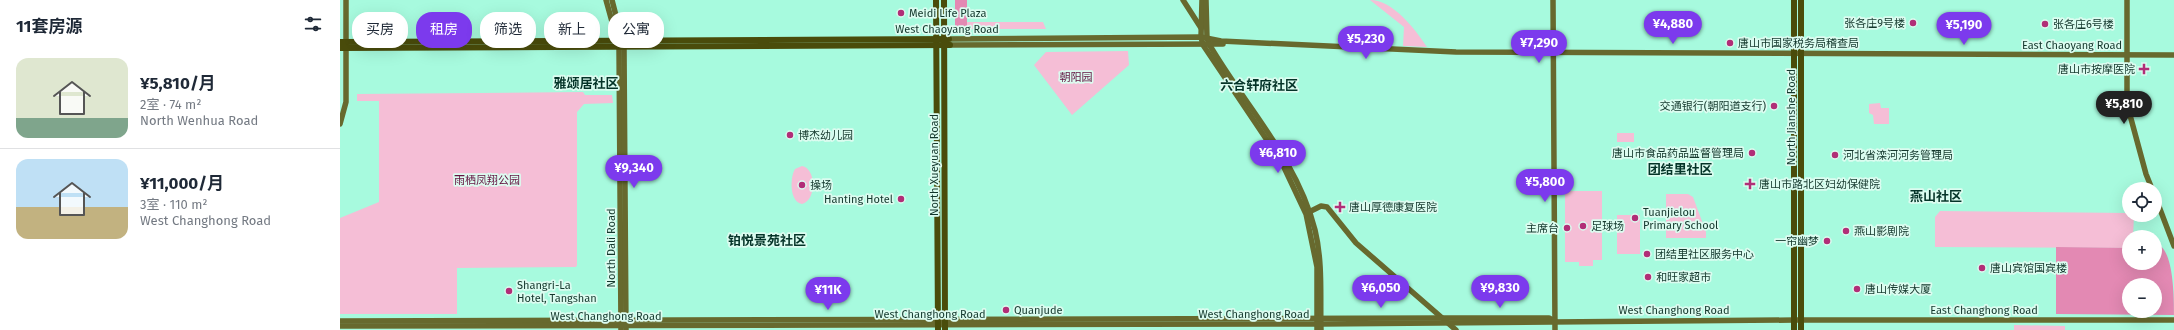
<!DOCTYPE html>
<html lang="zh">
<head>
<meta charset="utf-8">
<style>
	:root { --surface:#fff; --page:#f2f2f3; --text:#1f2937; --muted:#747a83; --line:#e0e1e3; --accent:#7c3aed }
	body { margin:0; font-family:"Fira Sans","Noto Sans SC",sans-serif; background:var(--page); color:var(--text); height:100vh; display:flex; flex-direction:column; font-size:15px; white-space:nowrap }
	* { box-sizing:border-box; margin:0 }
	p { font-size:13px; color:var(--muted) }
	.icon { flex:none; width:22px; height:22px; fill:none; stroke:currentColor; stroke-width:2; stroke-linecap:round; stroke-linejoin:round }
	.map { position:relative; flex:1; overflow:hidden }
	.details { display:flex; flex-direction:column; background:var(--surface); width:340px }
	.details>* { flex:none }
	.guide { position:absolute; left:12px; top:12px; width:380px; height:36px; display:flex; gap:8px }
	.buttons { position:absolute; left:1782px; top:182px; display:grid; gap:8px }
	.buttons a { display:grid; place-items:center; width:40px; height:40px; border-radius:50%; background:var(--surface); box-shadow:0 4px 16px #0002; font-size:20px }
	.price { position:absolute; translate:-50% -34px; padding:0 9px; border-radius:14px; background:var(--accent); color:#fff; font-size:13px; line-height:26px; filter:drop-shadow(0 1px 2px #0008) }
	.price::after { content:''; position:absolute; left:50%; top:24px; width:12px; height:9px; margin-left:-6px; background:inherit; clip-path:polygon(0 0,100% 0,50% 100%) }
	.price.current { background:#222; color:#fff }
	ul { padding:0; list-style:none }
	li { display:flex; align-items:center; gap:12px; height:100px; padding:0 16px }
	li+li { border-top:1px solid var(--line) }
	li span { display:grid; place-items:center; flex:none; width:112px; height:80px; border-radius:12px; color:#555 }
	li>.icon { margin-inline-start:auto }
	span .icon { width:48px; height:48px; fill:#fffc; stroke-width:1 }
	li b { font-size:17px }
	h2 { display:flex; justify-content:space-between; align-items:center; height:48px; padding:0 16px; font-size:17px }
	.chip { padding:0 14px; border-radius:16px; background:var(--surface); box-shadow:0 4px 16px #0002; font-size:14px; line-height:36px }
	.chip.current { background:var(--accent); color:#fff }
	main { display:flex; flex:1; min-height:0 }
	.map>svg:first-child { display:block }
	.green { fill:#f5bed6 }
	.forest { fill:#e389b3; fill-rule:evenodd }
	.lines { fill:none; stroke-linecap:round; stroke-linejoin:round }
	.secondary { stroke:#67692e; stroke-width:5.5 }
	.primary { stroke:#4a4c0b; stroke-width:6 }
	.poi-dot { fill:#b12e77; stroke:#dcfcf0; stroke-width:1.5 }
	.labels { text-anchor:middle; stroke-width:3.5; stroke-linejoin:round; paint-order:stroke }
	.poi-label { font-size:11px; fill:#13372c; stroke:#dcfcf0; text-anchor:start }
	.street-label { font-size:11px; fill:#13372c; stroke:#dcfcf0 }
	.park-label { font-size:11px; fill:#631340; stroke:#dcfcf0 }
	.quarter-label { font-size:13px; font-weight:bold; fill:#043428; stroke:#dcfcf0 }
</style>
</head>
<body>
<main>
<section class="details">
<h2>11套房源<svg class="icon" aria-label="filters" viewBox="0 0 24 24"><path d="M4 7h16M4 17h16"/><circle cx="9" cy="7" r="2"/><circle cx="15" cy="17" r="2"/></svg></h2>
<ul>
<li><span style="background:linear-gradient(#dfe7d0 75%,#7fa58c 0)"><svg class="icon" aria-label="home" viewBox="0 0 24 24"><path d="M3 11l9-7 9 7M6 9v11h12V9"/></svg></span><div><b>¥5,810/月</b><p>2室 · 74 m²</p><p>North Wenhua Road</p></div></li>
<li><span style="background:linear-gradient(#bfe0f5 60%,#c2b280 0)"><svg class="icon" aria-label="home" viewBox="0 0 24 24"><path d="M3 11l9-7 9 7M6 9v11h12V9"/></svg></span><div><b>¥11,000/月</b><p>3室 · 110 m²</p><p>West Changhong Road</p></div></li>
</ul>
</section>
<div class="map">
<svg width="1834" height="330" viewBox="0 0 1834 330">
	<rect width="100%" height="100%" fill="#a7fade"/>
	<g class="green">
		<path d="M1030,0c23,0 45,29 57,47l-24,-1 1,-19z"/>
		<polygon points="627,22 703,22 706,29 627,29"/>
		<polygon points="788,51 789,65 732,115 694,65 706,52"/>
		<polygon points="243,92 245,95 272,95 273,103 244,104 237,112 237,265 236,267 117,268 117,314 0,314 0,218 39,202 39,101 17,101 17,94"/>
		<polygon points="1540,103 1541,108 1549,108 1549,124 1534,124 1533,115 1529,113 1529,104"/>
		<rect x="1277" y="133" width="17" height="9"/>
		<path d="M462,166c14,2 15,34 0,38 -13,-2 -12,-27 -7,-35z"/>
		<polygon points="1225,191 1262,191 1262,260 1253,260 1253,266 1239,266 1239,262 1225,262"/>
		<polygon points="1326,194 1348,194 1353,197 1366,232 1366,238 1326,238"/>
		<polygon points="1600,211 1789,213 1794,215 1793,237 1789,237 1789,248 1595,247 1595,217"/>
		<rect x="1277" y="215" width="23" height="39"/>
		<polygon points="1674,325 1725,326 1725,330 1674,330"/>
	</g>
	<g class="forest">
		<polygon points="615,0 627,0 627,29 615,28"/>
		<path d="M1815,244c19,1 19,55 19,71l-118,-1v-67l73,1v15h26zM1789,285h26v26h-26z"/>
	</g>
	<g class="lines">
		<g class="secondary">
			<polyline points="266,0 279,47 281,330"/>
			<polyline points="272,0 284,47 286,330"/>
			<polyline points="843,0 861,28"/>
			<polyline points="862,0 861,37 863,45 941,161 966,214 977,267 977,330"/>
			<path d="M866,0l1,38 2,6c36,62 88,115 106,186 8,33 5,67 6,100"/>
			<polyline points="1213,0 1215,330"/>
			<polyline points="1787,0 1787,104 1806,174 1812,189"/>
			<polyline points="609,39 861,37 881,41 1116,52 1834,55"/>
			<polyline points="610,45 883,44"/>
			<polyline points="0,124 6,102 6,0"/>
			<polyline points="1815,196 1834,246"/>
			<polyline points="967,213 981,206 987,207 1016,243 1116,330"/>
			<polyline points="0,321 1101,318 1209,318 1215,321"/>
			<polyline points="0,326 981,324 1454,320 1834,320"/>
		</g>
		<g class="primary">
			<polyline points="596,0 598,330"/>
			<polyline points="604,0 605,330"/>
			<polyline points="1454,0 1454,330"/>
			<polyline points="0,42 609,39"/>
			<polyline points="0,48 610,45"/>
			<polyline points="1461,330 1461,0"/>
		</g>
	</g>
	<g class="poi-dot">
		<circle cx="561" cy="13" r="4"/>
		<circle cx="1573" cy="23" r="4"/>
		<circle cx="1705" cy="24" r="4"/>
		<circle cx="1390" cy="43" r="4"/>
		<path d="M1802 63h4v4h4v4h-4v4h-4v-4h-4v-4h4z"/>
		<circle cx="1434" cy="106" r="4"/>
		<circle cx="450" cy="135" r="4"/>
		<circle cx="1412" cy="153" r="4"/>
		<circle cx="1495" cy="155" r="4"/>
		<path d="M1408 178h4v4h4v4h-4v4h-4v-4h-4v-4h4z"/>
		<circle cx="462" cy="185" r="4"/>
		<circle cx="561" cy="199" r="4"/>
		<path d="M998 201h4v4h4v4h-4v4h-4v-4h-4v-4h4z"/>
		<circle cx="1295" cy="218" r="4"/>
		<circle cx="1243" cy="226" r="4"/>
		<circle cx="1227" cy="228" r="4"/>
		<circle cx="1506" cy="231" r="4"/>
		<circle cx="1487" cy="241" r="4"/>
		<circle cx="1307" cy="254" r="4"/>
		<circle cx="1642" cy="268" r="4"/>
		<circle cx="1308" cy="277" r="4"/>
		<circle cx="1517" cy="289" r="4"/>
		<circle cx="169" cy="291" r="4"/>
		<circle cx="666" cy="310" r="4"/>
	</g>
	<g class="labels">
		<g class="poi-label">
			<text x="569" y="17">Meidi Life Plaza</text>
			<text x="1565" y="27" text-anchor="end">张各庄9号楼</text>
			<text x="1713" y="28">张各庄6号楼</text>
			<text x="1398" y="47">唐山市国家税务局稽查局</text>
			<text x="1795" y="73" text-anchor="end">唐山市按摩医院</text>
			<text x="1426" y="110" text-anchor="end">交通银行(朝阳道支行)</text>
			<text x="458" y="139">博杰幼儿园</text>
			<text x="1404" y="157" text-anchor="end">唐山市食品药品监督管理局</text>
			<text x="1503" y="159">河北省滦河河务管理局</text>
			<text x="1419" y="188">唐山市路北区妇幼保健院</text>
			<text x="470" y="189">操场</text>
			<text x="553" y="203" text-anchor="end">Hanting Hotel</text>
			<text x="1009" y="211">唐山厚德康复医院</text>
			<text x="1303" y="216">Tuanjielou<tspan x="1303" dy="13">Primary School</tspan></text>
			<text x="1251" y="230">足球场</text>
			<text x="1219" y="232" text-anchor="end">主席台</text>
			<text x="1514" y="235">燕山影剧院</text>
			<text x="1479" y="245" text-anchor="end">一帘幽梦</text>
			<text x="1315" y="258">团结里社区服务中心</text>
			<text x="1650" y="272">唐山宾馆国宾楼</text>
			<text x="1316" y="281">和旺家超市</text>
			<text x="177" y="289">Shangri-La<tspan x="177" dy="13">Hotel, Tangshan</tspan></text>
			<text x="1525" y="293">唐山传媒大厦</text>
			<text x="674" y="314">Quanjude</text>
		</g>
		<g class="street-label">
			<text x="607" y="33">West Chaoyang Road</text>
			<text x="1732" y="49">East Chaoyang Road</text>
			<text transform="translate(1451 117) rotate(-90)" y="4">North Jianshe Road</text>
			<text transform="translate(594 165) rotate(-90)" y="4">North Xueyuan Road</text>
			<text transform="translate(271 248) rotate(-90)" y="4">North Dali Road</text>
			<text x="1334" y="314">West Changhong Road</text>
			<text x="1644" y="314">East Changhong Road</text>
			<text x="590" y="318">West Changhong Road</text>
			<text x="914" y="318">West Changhong Road</text>
			<text x="266" y="320">West Changhong Road</text>
		</g>
		<g class="park-label">
			<text x="736" y="81">朝阳园</text>
			<text x="147" y="184">雨栖凤翔公园</text>
		</g>
		<g class="quarter-label">
			<text x="246" y="88">雅颂居社区</text>
			<text x="919" y="90">六合轩府社区</text>
			<text x="1340" y="174">团结里社区</text>
			<text x="1596" y="201">燕山社区</text>
			<text x="427" y="245">铂悦景苑社区</text>
		</g>
	</g>
</svg>
<div class="buttons">
<a><svg class="icon" aria-label="locate" viewBox="0 0 24 24"><circle cx="12" cy="12" r="6"/><path d="M12 2v4M12 18v4M2 12h4M18 12h4"/></svg></a>
<a>+</a>
<a>−</a>
</div>
<b class="price" style="left:1333px;top:45px">¥4,880</b>
<b class="price" style="left:1624px;top:46px">¥5,190</b>
<b class="price" style="left:1026px;top:60px">¥5,230</b>
<b class="price" style="left:1199px;top:64px">¥7,290</b>
<b class="price current" style="left:1784px;top:125px">¥5,810</b>
<b class="price" style="left:938px;top:174px">¥6,810</b>
<b class="price" style="left:294px;top:189px">¥9,340</b>
<b class="price" style="left:1205px;top:203px">¥5,800</b>
<b class="price" style="left:1041px;top:309px">¥6,050</b>
<b class="price" style="left:1160px;top:309px">¥9,830</b>
<b class="price" style="left:488px;top:311px">¥11K</b>
<div class="guide">
<a class="chip">买房</a>
<a class="chip current">租房</a>
<a class="chip">筛选</a>
<a class="chip">新上</a>
<a class="chip">公寓</a>
</div>
</div>
</main>
</body>
</html>
